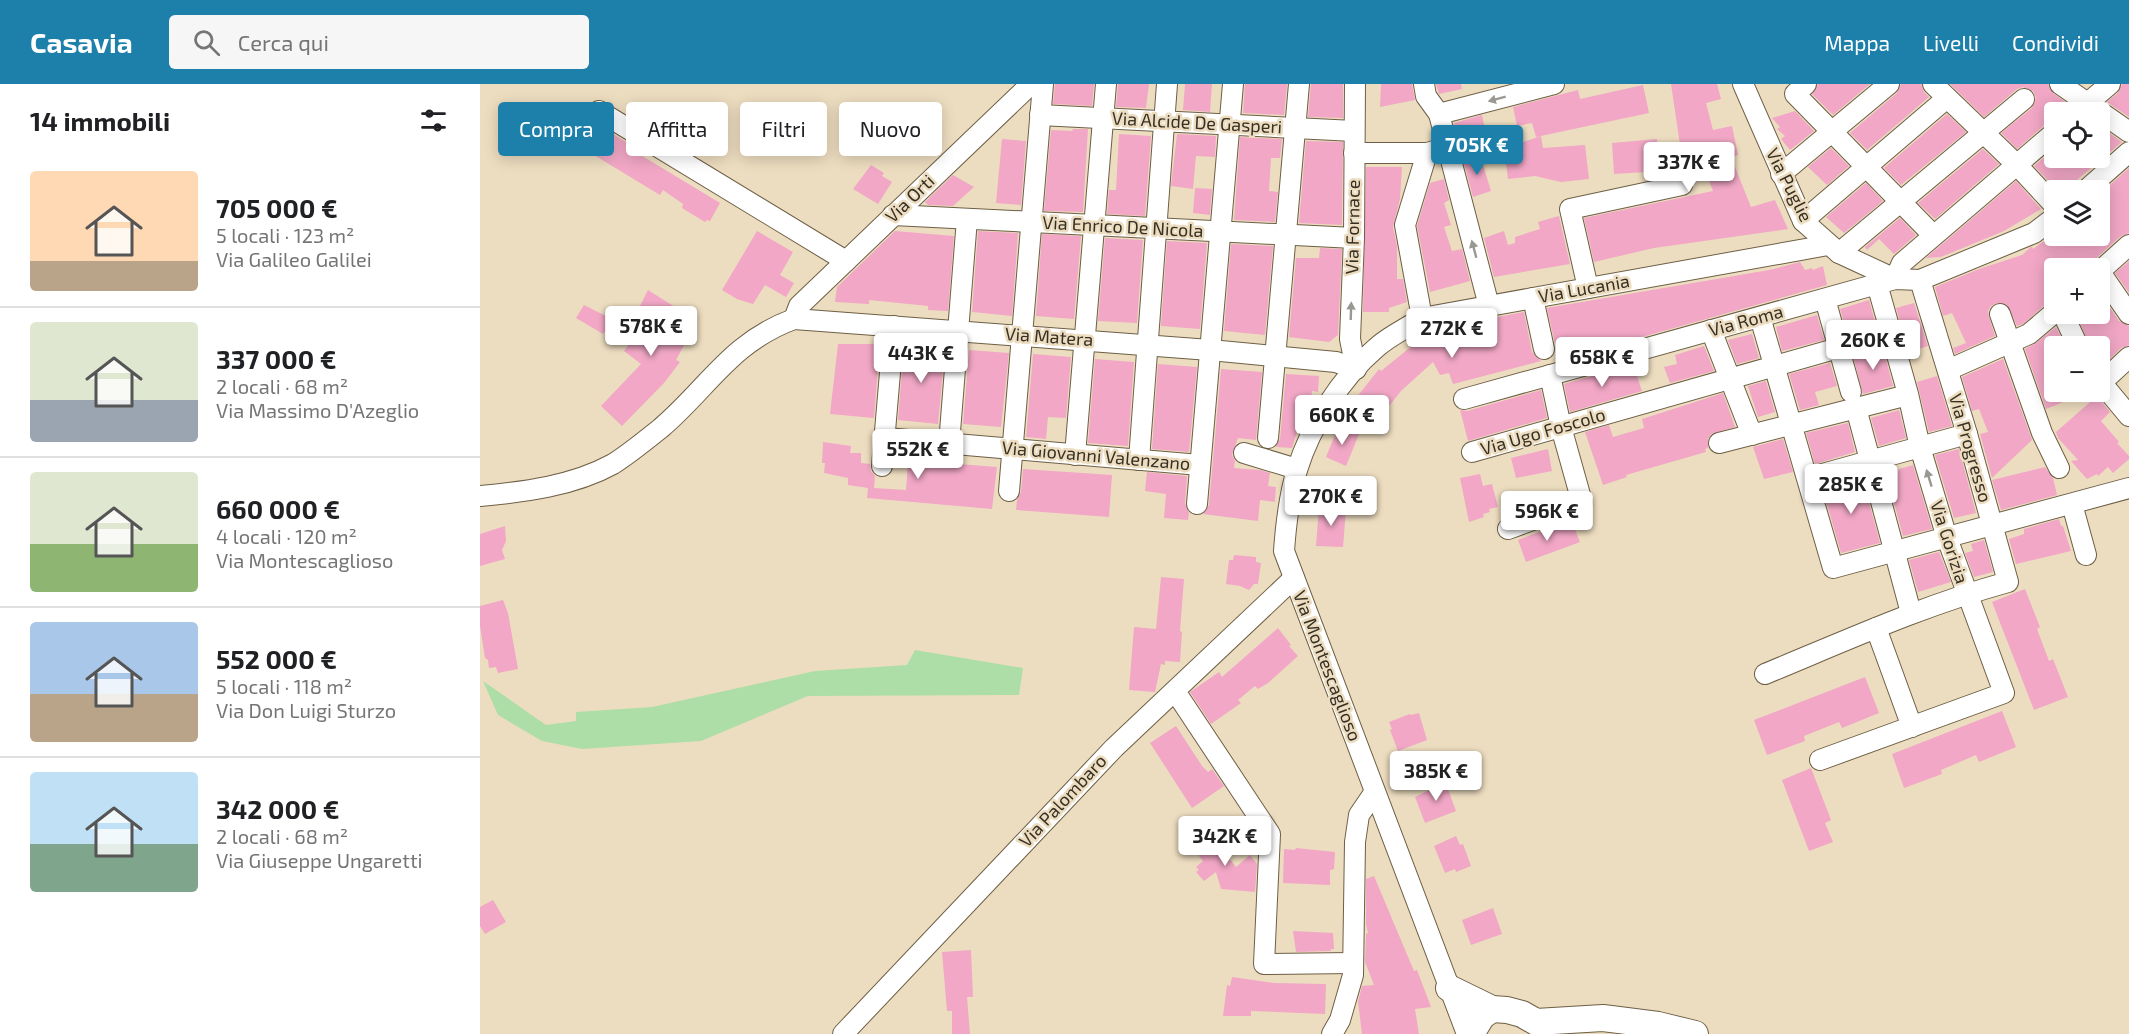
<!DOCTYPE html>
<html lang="it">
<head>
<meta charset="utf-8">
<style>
	:root { --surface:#fff; --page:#f6f6f6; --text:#202124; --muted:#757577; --line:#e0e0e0; --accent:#1c80ab }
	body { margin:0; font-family:"Exo 2",sans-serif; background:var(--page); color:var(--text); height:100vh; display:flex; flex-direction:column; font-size:22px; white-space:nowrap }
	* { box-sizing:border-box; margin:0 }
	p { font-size:20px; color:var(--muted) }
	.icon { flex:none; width:33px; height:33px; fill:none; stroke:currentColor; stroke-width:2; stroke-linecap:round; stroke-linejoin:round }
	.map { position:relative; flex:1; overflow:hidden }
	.panel { display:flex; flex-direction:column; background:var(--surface); width:480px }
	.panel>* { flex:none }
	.hud { position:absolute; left:18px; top:18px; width:570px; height:54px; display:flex; gap:12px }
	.controls { position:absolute; left:1564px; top:18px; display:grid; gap:12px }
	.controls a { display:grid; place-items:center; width:66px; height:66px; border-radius:6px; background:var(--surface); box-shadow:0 3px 15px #0003; font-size:30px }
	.price { position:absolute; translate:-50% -51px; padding:0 14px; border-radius:6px; background:#fff; color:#222; font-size:20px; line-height:39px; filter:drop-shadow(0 2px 3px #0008) }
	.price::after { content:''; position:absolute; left:50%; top:36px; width:18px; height:14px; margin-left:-9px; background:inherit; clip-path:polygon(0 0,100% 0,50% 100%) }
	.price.current { background:var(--accent); color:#fff }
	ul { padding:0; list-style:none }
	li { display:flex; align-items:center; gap:18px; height:150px; padding:0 30px }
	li+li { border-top:2px solid var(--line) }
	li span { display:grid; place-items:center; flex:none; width:168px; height:120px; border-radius:6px; color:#555 }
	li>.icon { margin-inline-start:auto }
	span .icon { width:72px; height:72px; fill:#fffc; stroke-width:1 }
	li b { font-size:26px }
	h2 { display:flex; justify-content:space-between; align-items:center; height:72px; padding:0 30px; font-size:26px }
	.tag { padding:0 21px; border-radius:6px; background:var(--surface); box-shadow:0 3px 15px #0003; font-size:21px; line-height:54px }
	.tag.current { background:var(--accent); color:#fff }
	header { display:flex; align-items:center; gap:36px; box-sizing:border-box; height:84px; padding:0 30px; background:var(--accent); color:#fff }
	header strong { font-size:28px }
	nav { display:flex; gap:33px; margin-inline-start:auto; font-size:21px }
	.search { width:420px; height:54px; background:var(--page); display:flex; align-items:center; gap:15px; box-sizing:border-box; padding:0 21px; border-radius:6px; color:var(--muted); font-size:22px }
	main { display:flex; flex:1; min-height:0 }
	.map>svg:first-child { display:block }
	.green { fill:#addea7 }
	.building { fill:#f1a7c5 }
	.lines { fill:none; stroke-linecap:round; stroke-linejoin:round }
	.minor-casing { stroke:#6d5f45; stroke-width:22 }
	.major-casing { stroke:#6d5f45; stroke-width:28 }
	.minor { stroke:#fff; stroke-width:20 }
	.major { stroke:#fff; stroke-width:26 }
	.oneway { fill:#9a9892 }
	.labels { text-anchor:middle; stroke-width:5; stroke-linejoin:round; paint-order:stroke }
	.street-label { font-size:18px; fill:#363024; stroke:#edddc0 }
</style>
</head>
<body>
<header>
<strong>Casavia</strong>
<div class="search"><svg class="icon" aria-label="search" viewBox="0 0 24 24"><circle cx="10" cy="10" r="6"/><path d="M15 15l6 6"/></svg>Cerca qui</div>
<nav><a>Mappa</a><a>Livelli</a><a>Condividi</a></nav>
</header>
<main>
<section class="panel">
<h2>14 immobili<svg class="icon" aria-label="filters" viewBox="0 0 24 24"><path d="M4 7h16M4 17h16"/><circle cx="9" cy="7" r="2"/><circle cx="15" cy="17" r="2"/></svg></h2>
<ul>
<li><span style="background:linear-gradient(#ffd9b3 75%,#b9a48a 0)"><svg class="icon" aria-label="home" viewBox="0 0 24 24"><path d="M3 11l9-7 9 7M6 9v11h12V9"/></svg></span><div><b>705 000 €</b><p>5 locali · 123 m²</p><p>Via Galileo Galilei</p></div></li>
<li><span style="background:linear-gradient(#dfe7d0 65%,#9aa5b1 0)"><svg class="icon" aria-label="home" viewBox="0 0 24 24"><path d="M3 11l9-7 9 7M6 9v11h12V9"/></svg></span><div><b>337 000 €</b><p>2 locali · 68 m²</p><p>Via Massimo D'Azeglio</p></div></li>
<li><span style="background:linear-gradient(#dfe7d0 60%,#8fb573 0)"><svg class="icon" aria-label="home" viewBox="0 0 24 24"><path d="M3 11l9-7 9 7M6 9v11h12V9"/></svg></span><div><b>660 000 €</b><p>4 locali · 120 m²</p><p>Via Montescaglioso</p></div></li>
<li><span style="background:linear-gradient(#a9c7e8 60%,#b9a48a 0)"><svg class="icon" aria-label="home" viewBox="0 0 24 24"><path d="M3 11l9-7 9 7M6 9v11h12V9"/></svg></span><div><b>552 000 €</b><p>5 locali · 118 m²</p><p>Via Don Luigi Sturzo</p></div></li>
<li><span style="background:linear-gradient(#bfe0f5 60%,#7fa58c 0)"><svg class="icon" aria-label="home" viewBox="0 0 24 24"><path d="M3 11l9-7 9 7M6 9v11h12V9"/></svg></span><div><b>342 000 €</b><p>2 locali · 68 m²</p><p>Via Giuseppe Ungaretti</p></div></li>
</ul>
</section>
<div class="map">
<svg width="1649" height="950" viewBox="0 0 1649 950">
	<rect width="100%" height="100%" fill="#edddc0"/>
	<polygon class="green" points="435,566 543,584 539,611 328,612 221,657 102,665 62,657 18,631 3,597 66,641 96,637 96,628 172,623 335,587 427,581"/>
	<g class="building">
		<polygon points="575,0 614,0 612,22 573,20"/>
		<polygon points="638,0 669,0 666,24 636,23"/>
		<polygon points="705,0 732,0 730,28 703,26"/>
		<polygon points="765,0 807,0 804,31 763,29"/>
		<polygon points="831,0 863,0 863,34 828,33"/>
		<polygon points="901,0 932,0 935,16 900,23"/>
		<polygon points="956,0 981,0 982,5 959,10"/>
		<polygon points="1191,0 1237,0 1241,15 1226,19 1233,46 1252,42 1258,71 1251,73 1271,123 1295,116 1308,145 1174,164 1114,178 1104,134 1233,107 1222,78 1203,81"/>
		<polygon points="1338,0 1390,0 1353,31 1332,10"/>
		<polygon points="1421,0 1441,0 1444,8 1449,13 1387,66 1370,49 1417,9"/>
		<polygon points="1470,0 1568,0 1573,9 1588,20 1585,28 1575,28 1575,36 1567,39 1537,65 1521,49 1552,24 1556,14 1553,7 1543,3 1537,5 1504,33"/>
		<polygon points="1642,0 1649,0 1649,33 1627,18 1638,9"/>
		<polygon points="1163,1 1169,29 1056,53 1052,39 1037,42 1033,23 1098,6 1100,15"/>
		<polygon points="90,24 156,64 154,67 240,119 230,137 227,136 225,138 202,124 203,120 183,106 180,111 76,48"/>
		<polygon points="1315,27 1334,47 1310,66 1301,55 1305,52 1297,45 1300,43 1292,34"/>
		<polygon points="1467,30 1486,48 1421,101 1404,84"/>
		<polygon points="1002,31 1006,49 978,55 974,39"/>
		<polygon points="1620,42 1642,58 1585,106 1577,106 1554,82 1575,64 1575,74 1620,74"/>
		<polygon points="592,45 608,45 603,128 564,127 571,46 593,47"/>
		<polygon points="639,50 671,52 665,132 627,130 629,106 636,106"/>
		<polygon points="697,50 736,52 735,73 716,72 713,105 691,102"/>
		<polygon points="1061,52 1063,64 1105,61 1109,95 1081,98 1055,92 1028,95 1025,70 1042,68 1040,59"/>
		<polygon points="760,53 802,55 800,74 791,74 789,107 798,108 795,138 754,136"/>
		<polygon points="522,55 546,57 541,121 516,119"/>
		<polygon points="1177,55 1178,72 1180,72 1182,87 1134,90 1132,59"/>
		<polygon points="826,57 863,58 862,141 819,139"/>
		<polygon points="1351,64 1369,82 1347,101 1328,83"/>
		<polygon points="1503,65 1519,80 1455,135 1438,119"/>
		<polygon points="1000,71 1011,107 993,113 983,76"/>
		<polygon points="391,81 404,89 402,92 412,98 398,120 373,105"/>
		<polygon points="886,83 922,83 920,115 913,143 917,162 917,195 923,195 927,218 909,224 909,228 883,228"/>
		<polygon points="1649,84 1649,149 1641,152 1612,178 1608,184 1575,184 1575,216 1567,219 1543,240 1537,242 1527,221 1517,219 1511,222 1508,227 1509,233 1515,252 1475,270 1473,264 1486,259 1472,229 1463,232 1455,203 1499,185 1542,171 1551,163 1552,163 1553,165 1571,152 1620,152 1620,110"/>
		<polygon points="473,91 494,103 473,122 448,121 445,118"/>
		<polygon points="964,95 969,116 964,119 971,141 964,143 972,167 982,165 990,197 950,208 937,142 950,99"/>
		<polygon points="1536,97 1561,125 1524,147 1461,173 1446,174"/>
		<polygon points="1386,99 1403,117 1364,149 1346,133"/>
		<polygon points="715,104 732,105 730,131 713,129"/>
		<polygon points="1079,132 1090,180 1014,193 1004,154 1024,147 1028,161 1035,159 1035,153 1060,145 1058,138"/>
		<polygon points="1420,134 1436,151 1414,170 1399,155 1387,166 1385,163"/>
		<polygon points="277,147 313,168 300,191 314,199 306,213 285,201 273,220 257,215 242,206"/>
		<polygon points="415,147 474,152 468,227 448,226 448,222 389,216 389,220 355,218 357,203"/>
		<polygon points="498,147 538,149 532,232 492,228"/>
		<polygon points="562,150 601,152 594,235 556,232"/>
		<polygon points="625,154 663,156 657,239 618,237"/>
		<polygon points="687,157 727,159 720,245 681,242"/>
		<polygon points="751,160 793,162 785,251 744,247"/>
		<polygon points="840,164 862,165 858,251 849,258 809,253 816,174 839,174"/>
		<polygon points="1649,177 1649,209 1635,189"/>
		<polygon points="1320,178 1325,186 1332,184 1333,186 1343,182 1347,201 1162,253 1127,261 1127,263 1120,265 1094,270 1092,258 1075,260 1067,224 1289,186"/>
		<polygon points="168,206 217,237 196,276 200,278 184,299 142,342 121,322 161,280 144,267 152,256 160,261 176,241 157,228"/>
		<polygon points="1620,209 1639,237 1649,242 1649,261 1641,264 1620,284 1620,262 1610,262 1596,230 1620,230"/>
		<polygon points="1389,216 1396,241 1367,249 1360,225"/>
		<polygon points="1434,219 1448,262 1429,268 1416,224"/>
		<polygon points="104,221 126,232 125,235 131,238 123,250 96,234"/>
		<polygon points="1044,228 1052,268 1061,277 973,300 969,289 960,291 953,278 921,307 910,321 908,320 895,336 887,331 884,337 869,323 899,285 901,287 938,257 981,240"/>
		<polygon points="1337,231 1344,256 1302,267 1296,243"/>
		<polygon points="1576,243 1585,262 1575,262 1575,308 1608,308 1566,325 1545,265 1556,259"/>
		<polygon points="1272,250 1279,274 1257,280 1248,256"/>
		<polygon points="358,260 400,260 394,334 350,330"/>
		<polygon points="424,261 465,265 458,340 418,336"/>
		<polygon points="1224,262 1234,287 1190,299 1184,283 1197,280 1195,271"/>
		<polygon points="1403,264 1413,302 1383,310 1373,272"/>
		<polygon points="489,266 529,269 521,343 483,340"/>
		<polygon points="553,270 591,273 586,334 568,333 566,355 546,353"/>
		<polygon points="615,275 654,278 648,362 608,359"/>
		<polygon points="1523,275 1552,356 1512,394 1500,350 1508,348 1499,325 1492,327 1482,293"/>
		<polygon points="1350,279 1357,302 1335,308 1339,321 1320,326 1309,290"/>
		<polygon points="678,280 717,283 709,368 672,365"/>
		<polygon points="1153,280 1162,307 1090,328 1084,300"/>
		<polygon points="741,285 782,288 776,356 758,354 752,371 755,377 754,384 780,386 790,389 788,402 796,403 795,418 780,416 778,437 723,430 729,421"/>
		<polygon points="806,290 839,292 838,308 832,307 831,317 825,316 822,342 820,346 818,345 812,364 796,363 800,355"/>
		<polygon points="1457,292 1472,342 1449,348 1437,298"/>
		<polygon points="1286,297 1295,328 1278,333 1268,302"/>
		<polygon points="1061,306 1067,334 988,357 980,326 987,327"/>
		<polygon points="1243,309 1255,343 1231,350 1228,355 1228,364 1225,365 1226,368 1146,391 1147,393 1123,401 1105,348 1129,341 1133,353 1164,344 1162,335"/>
		<polygon points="1617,312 1630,328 1621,337 1639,358 1637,359 1649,372 1649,375 1633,389 1628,383 1618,392 1617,390 1607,395 1591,377 1598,376 1578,354 1576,348"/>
		<polygon points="1419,326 1426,354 1399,362 1391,334"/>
		<polygon points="1368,339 1375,368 1335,380 1326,349"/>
		<polygon points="859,341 879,350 866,382 846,373"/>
		<polygon points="1303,355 1313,388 1284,395 1273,363"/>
		<polygon points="343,358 371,362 370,369 381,369 381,379 390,380 391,387 395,392 394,404 426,406 428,376 517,383 512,425 387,414 388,404 368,401 368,394 344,389 345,379 342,379"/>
		<polygon points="1068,365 1072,387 1036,394 1031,374"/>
		<polygon points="1479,365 1496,429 1474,434 1455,371"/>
		<polygon points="1433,381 1452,445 1423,452 1406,389"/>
		<polygon points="1565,383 1573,394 1577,411 1521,426 1512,396"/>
		<polygon points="543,385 632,391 629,433 536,426 537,416 541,408"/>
		<polygon points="667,388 707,392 705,419 709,429 708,436 684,434 686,410 665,407"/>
		<polygon points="1000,390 1003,402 1012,400 1018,423 1009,425 1010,428 1003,430 1004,433 989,438 980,394"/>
		<polygon points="1382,392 1400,459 1361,469 1342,403"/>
		<polygon points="839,423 866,425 863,463 836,462"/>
		<polygon points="1579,435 1581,442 1583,442 1591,467 1536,480 1529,455 1544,450 1544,445"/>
		<polygon points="25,442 26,457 22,466 25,475 0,482 0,450"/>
		<polygon points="1084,443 1085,446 1094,443 1100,458 1046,478 1038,456 1070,444 1072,447"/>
		<polygon points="1504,456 1513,488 1494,493 1485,469 1493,467 1491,460"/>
		<polygon points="1459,468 1471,498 1438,508 1429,476"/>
		<polygon points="754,471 776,473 776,478 781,479 778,500 774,500 769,506 760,502 746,500 749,476 753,476"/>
		<polygon points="681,493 704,495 700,547 702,548 700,578 685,577 685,581 681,580 675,608 649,606 654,543 676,545"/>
		<polygon points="1545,505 1560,543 1557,545 1569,577 1573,575 1588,613 1554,626 1512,518"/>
		<polygon points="23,516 28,529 38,585 18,589 16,583 9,584 8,576 5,574 0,542 0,522"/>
		<polygon points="798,544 811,561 809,562 818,572 788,599 778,605 775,602 758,616 761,619 731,640 710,608 739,588 742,593"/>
		<polygon points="1385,593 1399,629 1362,644 1359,638 1324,652 1325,657 1287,671 1274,636"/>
		<polygon points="1522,627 1536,663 1499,678 1496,671 1461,686 1462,690 1424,704 1412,670"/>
		<polygon points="939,629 947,656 918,667 910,646 912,645 909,638 930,630 931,631"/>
		<polygon points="696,642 722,682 728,688 732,685 744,702 712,724 670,659"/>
		<polygon points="1331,684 1351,736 1345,739 1353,758 1329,767 1302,696"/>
		<polygon points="965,697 976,727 945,739 935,713 949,706 947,703"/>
		<polygon points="729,749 756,783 770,771 777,780 775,808 741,805 736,788 724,797 716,788 719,786 716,783 723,777 714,766 719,763 717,759"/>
		<polygon points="976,752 980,761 983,760 991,782 976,788 975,785 965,789 954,762"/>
		<polygon points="816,764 855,768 854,785 850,786 850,801 803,799 804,765 815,766"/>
		<polygon points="894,792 934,887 937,886 951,923 935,925 939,950 882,950 878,918 882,902 894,901 885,878 886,850 888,849 886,841 886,795"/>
		<polygon points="13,816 26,838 5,850 0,842 0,823"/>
		<polygon points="1013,824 1022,850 991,861 982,836"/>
		<polygon points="813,847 853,849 854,865 851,865 851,867 816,868"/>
		<polygon points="491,866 493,913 487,913 490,950 472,950 472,927 467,927 462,868"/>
		<polygon points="752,893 794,899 846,900 845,930 771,927 771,932 743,932 747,901 750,902"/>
	</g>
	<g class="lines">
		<g class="minor-casing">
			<g id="minor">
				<polyline points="875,0 874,154 870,255 876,285"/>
				<polyline points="944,0 946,12 959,30 1009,222"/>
				<polyline points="1263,0 1323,137 1359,169 1415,195"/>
				<polyline points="1326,0 1315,10 1453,151"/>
				<polyline points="1453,0 1537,81 1575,122"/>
				<polyline points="1580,0 1649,48"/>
				<polyline points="119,27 366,177"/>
				<polyline points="1597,28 1630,0"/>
				<polyline points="959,30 1074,0"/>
				<polyline points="560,31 874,47"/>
				<polyline points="874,69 947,69 958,66"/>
				<polyline points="1301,90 1409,0"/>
				<polyline points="1606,106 1649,68"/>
				<polyline points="413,131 874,154"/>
				<polyline points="1323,137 1467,14"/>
				<polyline points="1359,169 1544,15"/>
				<polyline points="1620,187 1649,161"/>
				<polyline points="1620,188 1649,230"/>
				<polyline points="1415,195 1422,179 1575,48"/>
				<polyline points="1108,204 1090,125 1202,101"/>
				<polyline points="1053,214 1064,265"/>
				<polyline points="1345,215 1371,308"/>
				<polyline points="1520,230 1562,349 1579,384"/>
				<polyline points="1583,230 1598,262"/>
				<polyline points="1280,233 1353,484 1649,404"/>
				<polyline points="942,234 925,141 947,69"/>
				<polyline points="314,235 319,222 551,0"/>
				<polyline points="1231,246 1272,351"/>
				<polyline points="1468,286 1549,250 1575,228"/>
				<polyline points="1620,297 1649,332"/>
				<polyline points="1621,299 1649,273"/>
				<polyline points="984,315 1415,195 1440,196 1554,149 1575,133"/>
				<polyline points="1376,324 1431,529"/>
				<polyline points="405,354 720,381"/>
				<polyline points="788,354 819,0"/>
				<polyline points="1239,359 1420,313"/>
				<polyline points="469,360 487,135"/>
				<polyline points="992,368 1411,249"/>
				<polyline points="764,369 817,385"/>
				<polyline points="595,371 626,0"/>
				<polyline points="659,376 687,0"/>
				<polyline points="402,382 414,242"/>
				<polyline points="1328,394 1487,350"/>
				<polyline points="529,407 563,0"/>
				<path d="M0,412c44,-4 93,-10 133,-32 16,-10 33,-24 48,-36 47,-40 70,-86 133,-109l416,31 126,12 20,7"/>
				<polyline points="717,420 753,0"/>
				<polyline points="1592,420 1606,471"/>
				<polyline points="1028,445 1102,418 1081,343 1070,291"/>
				<polyline points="1396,544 1432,643"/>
				<path d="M1285,590c80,-33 159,-69 243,-92l-41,-148 -47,-154"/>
				<polyline points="695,607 790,750 784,880 873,879"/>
				<polyline points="1340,676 1524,609 1467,454 1440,363 1428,310 1397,200"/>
				<polyline points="363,950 634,664 814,494"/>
				<polyline points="852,950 860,936 873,891 875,758 879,731 894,709"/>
				<path d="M987,950l-183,-483c2,-28 5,-55 13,-81 14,-45 44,-92 79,-122 13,-12 31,-20 46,-30l406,-73"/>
			</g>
		</g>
		<g class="major-casing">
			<g id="major">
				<polyline points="969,904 1012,925 1027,926 1042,930 1056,938 1123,934 1178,941 1215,950"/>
				<polyline points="991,950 1002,932 1012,925"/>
			</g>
		</g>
		<use href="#minor" class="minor"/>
		<use href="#major" class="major"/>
	</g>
	<defs><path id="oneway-solid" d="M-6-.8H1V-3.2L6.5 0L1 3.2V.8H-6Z" transform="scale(1.5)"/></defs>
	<g class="oneway">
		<use href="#oneway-solid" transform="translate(1017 15) rotate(165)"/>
		<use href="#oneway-solid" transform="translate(994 165) rotate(-105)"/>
		<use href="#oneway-solid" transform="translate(871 227) rotate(-88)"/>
		<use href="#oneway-solid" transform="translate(1449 394) rotate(-107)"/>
	</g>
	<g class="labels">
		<g class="street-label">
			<text transform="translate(717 39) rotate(3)" y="6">Via Alcide De Gasperi</text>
			<text transform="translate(1309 101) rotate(63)" y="6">Via Puglie</text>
			<text transform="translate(430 115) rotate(-44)" y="6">Via Orti</text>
			<text transform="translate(643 143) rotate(3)" y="6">Via Enrico De Nicola</text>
			<text transform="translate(873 143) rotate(-89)" y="6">Via Fornace</text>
			<text transform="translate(1104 205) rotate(-10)" y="6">Via Lucania</text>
			<text transform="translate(1266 237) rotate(-15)" y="6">Via Roma</text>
			<text transform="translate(569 253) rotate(4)" y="6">Via Matera</text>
			<text transform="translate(1063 348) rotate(-16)" y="6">Via Ugo Foscolo</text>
			<text transform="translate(1490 364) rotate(74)" y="6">Via Progresso</text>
			<text transform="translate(616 372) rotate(5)" y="6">Via Giovanni Valenzano</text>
			<text transform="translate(1469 458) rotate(72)" y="6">Via Gorizia</text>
			<text transform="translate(847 582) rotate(69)" y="6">Via Montescaglioso</text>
			<text transform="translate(583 717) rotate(-47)" y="6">Via Palombaro</text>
		</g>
	</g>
</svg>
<div class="controls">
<a><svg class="icon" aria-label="locate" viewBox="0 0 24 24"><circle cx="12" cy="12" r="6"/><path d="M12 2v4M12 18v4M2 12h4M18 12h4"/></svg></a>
<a><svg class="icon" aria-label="layers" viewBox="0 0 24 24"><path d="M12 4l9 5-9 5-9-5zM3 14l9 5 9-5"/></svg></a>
<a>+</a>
<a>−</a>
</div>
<b class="price current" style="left:997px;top:92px">705K €</b>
<b class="price" style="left:1209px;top:109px">337K €</b>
<b class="price" style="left:171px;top:273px">578K €</b>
<b class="price" style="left:972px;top:275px">272K €</b>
<b class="price" style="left:1393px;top:287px">260K €</b>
<b class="price" style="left:441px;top:300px">443K €</b>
<b class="price" style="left:1122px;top:304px">658K €</b>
<b class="price" style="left:862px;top:362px">660K €</b>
<b class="price" style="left:438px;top:396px">552K €</b>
<b class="price" style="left:1371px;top:431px">285K €</b>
<b class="price" style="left:851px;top:443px">270K €</b>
<b class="price" style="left:1067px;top:458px">596K €</b>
<b class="price" style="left:956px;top:718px">385K €</b>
<b class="price" style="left:745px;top:783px">342K €</b>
<div class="hud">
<a class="tag current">Compra</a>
<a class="tag">Affitta</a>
<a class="tag">Filtri</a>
<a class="tag">Nuovo</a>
</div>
</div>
</main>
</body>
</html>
